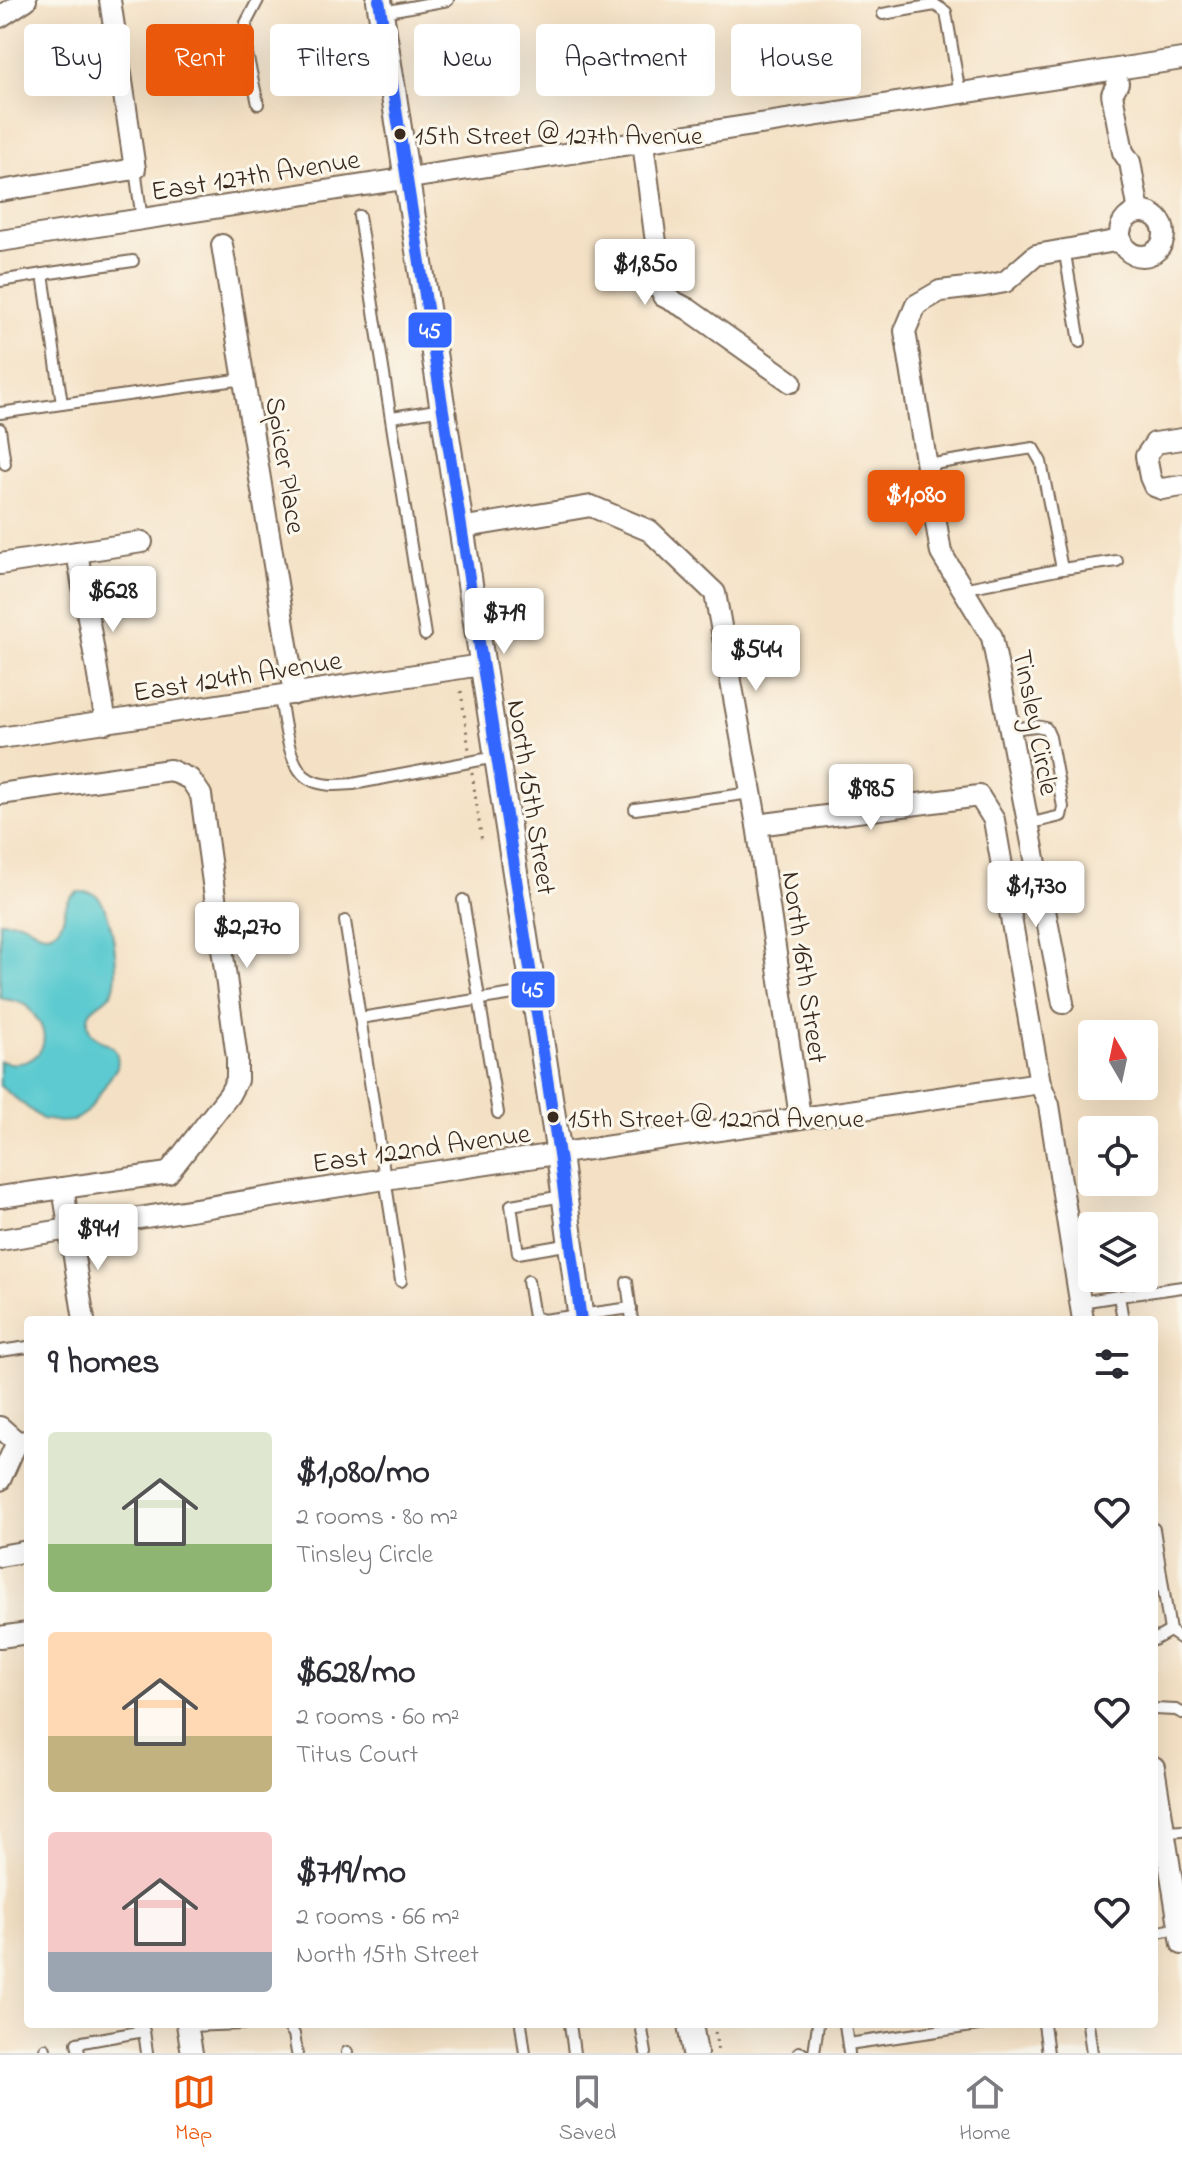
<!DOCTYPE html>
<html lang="en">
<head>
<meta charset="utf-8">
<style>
	:root { --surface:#fff; --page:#f7f7f7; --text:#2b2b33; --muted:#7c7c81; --line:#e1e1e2; --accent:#ea580c }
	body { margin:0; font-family:"Indie Flower",sans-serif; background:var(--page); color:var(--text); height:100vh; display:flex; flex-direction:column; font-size:30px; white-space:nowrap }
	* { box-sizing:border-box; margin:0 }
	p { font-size:26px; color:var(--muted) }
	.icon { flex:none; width:44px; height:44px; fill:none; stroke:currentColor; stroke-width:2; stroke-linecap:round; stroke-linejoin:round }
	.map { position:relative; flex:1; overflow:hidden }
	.panel { position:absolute; left:24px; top:1316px; width:1134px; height:712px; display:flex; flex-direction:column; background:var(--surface); border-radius:8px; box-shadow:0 8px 32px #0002 }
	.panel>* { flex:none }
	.hud { position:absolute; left:24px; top:24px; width:1134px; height:72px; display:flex; gap:16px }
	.needle { width:52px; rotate:351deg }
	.tools { position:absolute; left:1078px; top:1020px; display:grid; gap:16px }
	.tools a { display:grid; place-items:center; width:80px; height:80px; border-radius:8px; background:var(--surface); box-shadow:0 8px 32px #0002; font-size:40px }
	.price { position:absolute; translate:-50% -68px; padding:0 18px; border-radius:8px; background:#fff; color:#222; font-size:26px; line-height:52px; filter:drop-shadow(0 2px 4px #0008) }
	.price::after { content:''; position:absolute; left:50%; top:48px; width:24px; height:18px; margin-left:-12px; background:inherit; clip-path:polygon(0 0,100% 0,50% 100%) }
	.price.selected { background:var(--accent); color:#fff }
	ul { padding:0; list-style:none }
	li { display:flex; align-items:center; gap:24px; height:200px; padding:0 24px }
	li span { display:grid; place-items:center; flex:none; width:224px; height:160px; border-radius:8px; color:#555 }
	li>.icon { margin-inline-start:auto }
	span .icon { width:96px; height:96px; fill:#fffc; stroke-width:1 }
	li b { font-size:34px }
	h2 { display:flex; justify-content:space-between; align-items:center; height:96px; padding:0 24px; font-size:34px }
	.pill { padding:0 28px; border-radius:8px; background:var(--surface); box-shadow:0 8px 32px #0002; font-size:28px; line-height:72px }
	.pill.selected { background:var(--accent); color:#fff }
	.menu { display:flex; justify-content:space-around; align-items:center; height:112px; border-top:2px solid var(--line); background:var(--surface); font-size:22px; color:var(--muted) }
	.menu a { display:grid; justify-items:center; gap:4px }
	.menu .selected { color:var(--accent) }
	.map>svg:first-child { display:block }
	.water { fill:#5ccad0; stroke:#4c7a77; stroke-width:2 }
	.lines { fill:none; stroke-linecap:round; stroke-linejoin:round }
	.service-casing { stroke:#7c6a58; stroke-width:14 }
	.minor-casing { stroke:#7c6a58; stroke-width:24 }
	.tertiary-casing { stroke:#7c6a58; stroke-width:28 }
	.path { stroke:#7c6a58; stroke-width:3; stroke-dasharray:2 6; stroke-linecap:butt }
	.service { stroke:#fff; stroke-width:10 }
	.minor { stroke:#fff; stroke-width:20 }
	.tertiary { stroke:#fff; stroke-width:24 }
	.bus-1-casing { stroke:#fbf7ec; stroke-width:18 }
	.bus-1 { stroke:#36f; stroke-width:12 }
	.bus-dot { fill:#3b2a1e; stroke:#fbf7ec; stroke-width:3 }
	.labels { text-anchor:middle; stroke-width:6; stroke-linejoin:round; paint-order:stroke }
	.bus-label { font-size:26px; fill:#3b2a1e; stroke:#fbf7ec; text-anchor:start }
	.street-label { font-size:28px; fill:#3b2a1e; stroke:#fbf7ec }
	.line-badge { stroke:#fbf7ec; stroke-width:3 }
	.badge-label { font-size:22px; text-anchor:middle; font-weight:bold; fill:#fff }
</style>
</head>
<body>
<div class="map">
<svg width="1182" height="2053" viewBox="0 0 1182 2053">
	<rect width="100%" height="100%" fill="#fbf7ec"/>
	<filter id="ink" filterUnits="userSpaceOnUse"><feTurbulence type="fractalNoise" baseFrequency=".0125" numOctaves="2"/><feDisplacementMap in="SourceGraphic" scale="16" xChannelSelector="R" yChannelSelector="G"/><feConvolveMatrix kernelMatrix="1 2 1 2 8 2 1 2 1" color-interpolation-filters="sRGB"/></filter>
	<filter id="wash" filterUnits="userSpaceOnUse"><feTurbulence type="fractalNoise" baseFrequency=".006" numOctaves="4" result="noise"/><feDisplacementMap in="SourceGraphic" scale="32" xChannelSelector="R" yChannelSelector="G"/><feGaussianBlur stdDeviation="1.8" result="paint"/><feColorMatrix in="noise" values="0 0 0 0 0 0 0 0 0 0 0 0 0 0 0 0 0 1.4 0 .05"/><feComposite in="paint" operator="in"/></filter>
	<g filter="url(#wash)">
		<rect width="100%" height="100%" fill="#f4e1c5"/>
		<path class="water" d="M78,892c6,0 12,-1 18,3 16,12 26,80 16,97 -6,10 -24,14 -24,27 -2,30 35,16 29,48l-28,43 -16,11 -13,1 -18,-3 -42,-33v-25c34,11 58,-18 34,-46 -1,-2 -7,-9 -9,-10 -7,-4 -17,-5 -25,-7v-77c6,0 14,0 20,1 12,4 23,19 36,8 13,-11 3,-28 22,-38z"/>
	</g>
	<g filter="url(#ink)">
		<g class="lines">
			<g class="service-casing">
				<g id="service">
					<polyline points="258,0 246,23 247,54 258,104"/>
					<polyline points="383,12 448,0"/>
					<polyline points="883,14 935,5 946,12 960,94"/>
					<polyline points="135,169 142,220"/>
					<polyline points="359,216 425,635"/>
					<polyline points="1064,248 1080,342"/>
					<polyline points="43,274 133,261"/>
					<polyline points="616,275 662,295"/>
					<polyline points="0,281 43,274 62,404 0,413"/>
					<polyline points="62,404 244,379"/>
					<polyline points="392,417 443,409"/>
					<polyline points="0,429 5,464"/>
					<polyline points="927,465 1033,448 1041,462 1062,569 962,589"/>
					<polyline points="1062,569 1117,561"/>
					<path d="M280,697c4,22 8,71 29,82 14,8 29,6 44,5l143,-27"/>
					<polyline points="1010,729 1036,726 1046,728 1050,737 1063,807 1061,816 1028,824"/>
					<polyline points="635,809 751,793"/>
					<polyline points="463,900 498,1113"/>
					<polyline points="345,921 401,1281"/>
					<polyline points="360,1018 533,991"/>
					<polyline points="563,1196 511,1205 518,1253 571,1244"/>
					<polyline points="528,1281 534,1317 543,1320 631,1308"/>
					<polyline points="627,1282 632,1320"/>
					<polyline points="1081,1302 1119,1296"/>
					<polyline points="1123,1320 1119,1296 1182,1287"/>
					<polyline points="0,1351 28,1347"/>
					<polyline points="1154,1529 1170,1631 1182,1639"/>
					<polyline points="1154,1640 1170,1631"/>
					<polyline points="1154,1709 1176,1710 1182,1713"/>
					<polyline points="1154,1833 1182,1831"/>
					<polyline points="1154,1933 1180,1928"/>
					<polyline points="1154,1965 1154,1982"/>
					<polyline points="283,2024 287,2025 294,2034 297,2053"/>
					<polyline points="521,2024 525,2053"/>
					<polyline points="570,2024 574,2053"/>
					<polyline points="641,2024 646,2053"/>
					<polyline points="845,2024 849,2053"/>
					<polyline points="1044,2024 1048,2053"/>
					<polyline points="1088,2024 1092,2053"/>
					<polyline points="188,2026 243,2024"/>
					<polyline points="848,2044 986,2024"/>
					<polyline points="45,2049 45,2053"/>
					<polyline points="347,2052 347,2053"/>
					<polyline points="799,2052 802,2053"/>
					<polyline points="79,2053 77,2043 144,2031 147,2053"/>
					<polyline points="814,2053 818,2024"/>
				</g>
			</g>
			<g class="minor-casing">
				<g id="minor">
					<polyline points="0,17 26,0"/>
					<polyline points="1118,83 1112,94 1123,152 1130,162 1139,212"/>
					<polyline points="643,143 663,296 688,309 791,382"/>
					<polyline points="0,191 135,169 110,0"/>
					<circle cx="1142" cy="234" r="22"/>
					<polyline points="0,241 1182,59"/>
					<polyline points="222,245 295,694"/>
					<polyline points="1182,439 1155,443 1146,456 1150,477 1154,486 1162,489 1182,486"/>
					<polyline points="460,528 591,506 650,531 715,593 757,825 800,1117"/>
					<polyline points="77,552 106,723"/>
					<polyline points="0,564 142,542"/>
					<polyline points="0,738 481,665"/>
					<polyline points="0,794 170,770 190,779 201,795 237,1058 237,1080 229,1095 168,1173 0,1197"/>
					<polyline points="757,825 979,796 994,820 1040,1083 1049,1105 1083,1320"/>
					<polyline points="1063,1003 992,637 941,553 905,331 916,305 940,291 984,286 1005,282 1036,255 1121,240"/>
					<polyline points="63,1188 84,1320"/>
					<polyline points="0,1240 385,1179 1040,1083"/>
					<polyline points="0,1427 17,1442 28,1441"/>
					<polyline points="0,1480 17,1442"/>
					<polyline points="0,1556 28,1551"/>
					<polyline points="0,1637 28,1633"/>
					<polyline points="1154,1767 1182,1944"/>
					<polyline points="187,2024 192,2053"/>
				</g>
			</g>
			<g class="tertiary-casing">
				<g id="tertiary">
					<polyline points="379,0 559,1155 581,1320"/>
					<polyline points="690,2024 695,2053"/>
				</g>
			</g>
			<g class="path">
				<polyline points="461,691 469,750"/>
				<polyline points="472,773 482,842"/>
				<polyline points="714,2024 718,2053"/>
			</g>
			<use href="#service" class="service"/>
			<use href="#minor" class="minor"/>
			<use href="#tertiary" class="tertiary"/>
			<g class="bus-1-casing">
				<polyline id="bus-1" points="379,0 559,1155 581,1320"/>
			</g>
			<use href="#bus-1" class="bus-1"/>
		</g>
	</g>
	<g class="bus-dot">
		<circle cx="400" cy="134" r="7"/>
		<circle cx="553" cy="1117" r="7"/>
	</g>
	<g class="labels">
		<g class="bus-label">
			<text x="415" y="144">15th Street @ 127th Avenue</text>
			<text x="568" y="1127">15th Street @ 122nd Avenue</text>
		</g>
		<g class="street-label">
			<text transform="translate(255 174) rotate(-9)" y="10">East 127th Avenue</text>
			<text transform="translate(287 465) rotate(81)" y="10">Spicer Place</text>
			<text transform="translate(237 675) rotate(-9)" y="10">East 124th Avenue</text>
			<text transform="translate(1037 722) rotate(79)" y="10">Tinsley Circle</text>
			<text transform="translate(533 797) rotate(81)" y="10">North 15th Street</text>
			<text transform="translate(806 967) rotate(82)" y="10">North 16th Street</text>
			<text transform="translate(421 1147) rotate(-8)" y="10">East 122nd Avenue</text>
		</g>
	</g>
	<g class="line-badge">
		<rect x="407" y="311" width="46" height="38" rx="8" fill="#36f"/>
		<rect x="510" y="970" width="46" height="39" rx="8" fill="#36f"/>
	</g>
	<g class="badge-label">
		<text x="430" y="338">45</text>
		<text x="533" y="997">45</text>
	</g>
</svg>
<div class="tools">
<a><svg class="needle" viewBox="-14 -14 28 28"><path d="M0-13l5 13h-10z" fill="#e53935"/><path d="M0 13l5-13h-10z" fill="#7c7c81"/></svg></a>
<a><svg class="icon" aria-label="locate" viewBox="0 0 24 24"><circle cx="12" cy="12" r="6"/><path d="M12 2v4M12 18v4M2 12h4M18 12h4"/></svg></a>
<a><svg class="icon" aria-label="layers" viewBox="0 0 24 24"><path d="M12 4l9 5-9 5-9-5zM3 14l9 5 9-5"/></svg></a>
</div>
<b class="price" style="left:645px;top:307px">$1,850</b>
<b class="price selected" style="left:916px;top:538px">$1,080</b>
<b class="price" style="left:113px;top:634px">$628</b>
<b class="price" style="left:504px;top:656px">$719</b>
<b class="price" style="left:756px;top:693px">$544</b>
<b class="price" style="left:871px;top:832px">$985</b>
<b class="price" style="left:1036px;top:929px">$1,730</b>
<b class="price" style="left:247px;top:970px">$2,270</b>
<b class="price" style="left:98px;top:1272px">$941</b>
<div class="hud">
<a class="pill">Buy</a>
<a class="pill selected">Rent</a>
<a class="pill">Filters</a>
<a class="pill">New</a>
<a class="pill">Apartment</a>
<a class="pill">House</a>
</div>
<section class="panel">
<h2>9 homes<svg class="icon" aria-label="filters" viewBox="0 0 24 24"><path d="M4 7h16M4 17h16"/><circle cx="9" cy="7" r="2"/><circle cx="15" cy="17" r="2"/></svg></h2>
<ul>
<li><span style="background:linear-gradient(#dfe7d0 70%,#8fb573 0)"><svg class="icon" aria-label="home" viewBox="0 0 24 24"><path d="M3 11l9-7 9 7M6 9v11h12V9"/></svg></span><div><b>$1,080/mo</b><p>2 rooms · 80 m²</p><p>Tinsley Circle</p></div><svg class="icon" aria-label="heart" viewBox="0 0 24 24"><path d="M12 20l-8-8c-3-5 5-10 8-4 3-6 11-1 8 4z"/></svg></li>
<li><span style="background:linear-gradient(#ffd9b3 65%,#c2b280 0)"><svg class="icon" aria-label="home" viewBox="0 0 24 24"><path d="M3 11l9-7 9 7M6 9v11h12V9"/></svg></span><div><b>$628/mo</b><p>2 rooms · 60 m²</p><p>Titus Court</p></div><svg class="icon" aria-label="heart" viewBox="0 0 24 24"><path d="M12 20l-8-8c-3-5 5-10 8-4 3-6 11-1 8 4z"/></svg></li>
<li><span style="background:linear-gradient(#f6c9c9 75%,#9aa5b1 0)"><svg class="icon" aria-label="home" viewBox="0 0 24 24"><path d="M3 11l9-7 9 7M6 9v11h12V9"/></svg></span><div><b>$719/mo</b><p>2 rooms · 66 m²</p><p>North 15th Street</p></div><svg class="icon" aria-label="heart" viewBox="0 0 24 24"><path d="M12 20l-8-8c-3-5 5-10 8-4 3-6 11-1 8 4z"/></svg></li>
</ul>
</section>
</div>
<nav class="menu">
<a class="selected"><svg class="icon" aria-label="map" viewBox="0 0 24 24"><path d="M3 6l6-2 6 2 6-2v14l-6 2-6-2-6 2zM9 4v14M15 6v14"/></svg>Map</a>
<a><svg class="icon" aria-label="saved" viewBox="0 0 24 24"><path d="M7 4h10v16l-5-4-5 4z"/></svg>Saved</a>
<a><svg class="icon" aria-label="home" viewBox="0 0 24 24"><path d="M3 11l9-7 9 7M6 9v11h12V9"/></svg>Home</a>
</nav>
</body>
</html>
